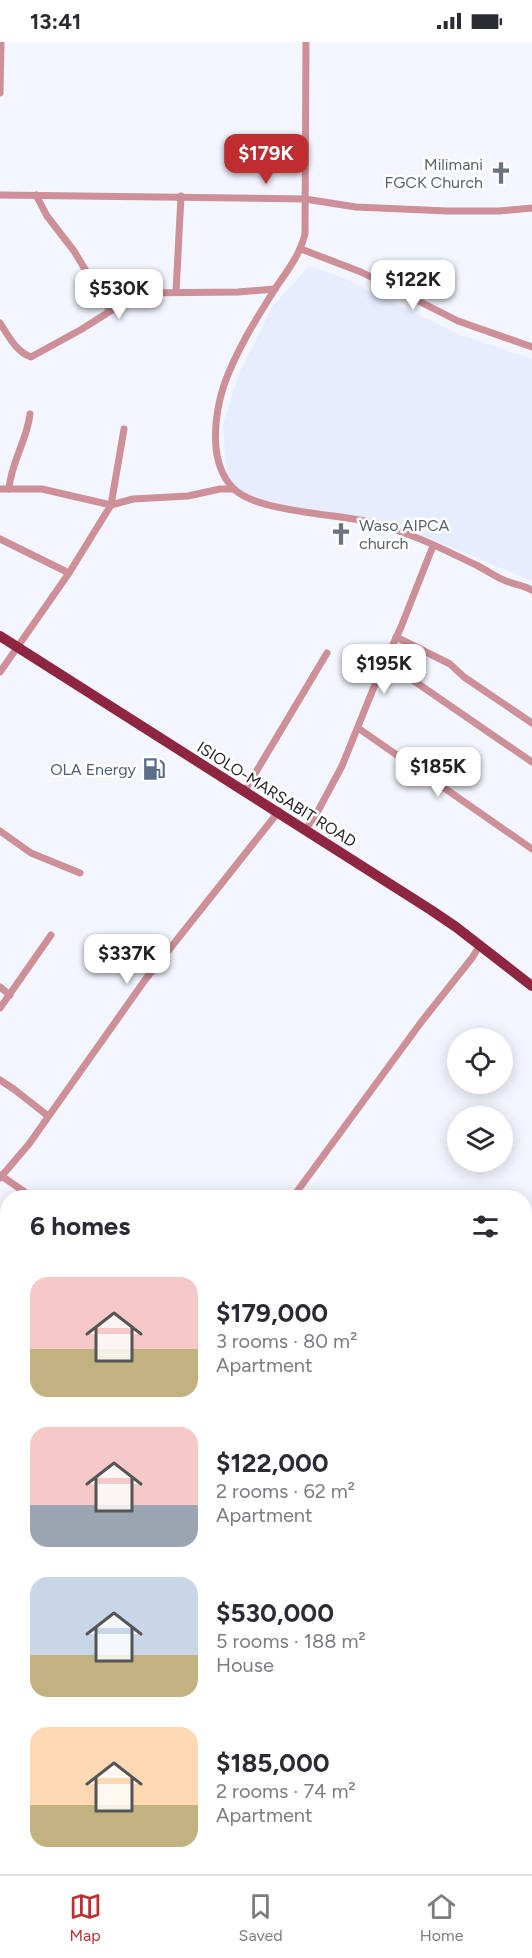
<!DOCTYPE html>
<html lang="en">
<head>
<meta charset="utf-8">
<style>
	:root { --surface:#fff; --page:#f2f2f3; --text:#2b2b33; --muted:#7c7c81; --line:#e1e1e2; --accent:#be2e30 }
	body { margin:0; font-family:Figtree,sans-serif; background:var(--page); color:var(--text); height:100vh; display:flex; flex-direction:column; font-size:22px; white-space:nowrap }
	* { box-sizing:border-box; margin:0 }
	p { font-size:20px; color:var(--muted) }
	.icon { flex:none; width:33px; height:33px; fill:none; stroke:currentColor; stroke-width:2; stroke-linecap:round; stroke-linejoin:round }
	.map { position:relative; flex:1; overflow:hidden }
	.details { position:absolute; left:0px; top:1148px; width:532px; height:686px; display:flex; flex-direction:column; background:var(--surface); border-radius:24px 24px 0 0; box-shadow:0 3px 15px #0003 }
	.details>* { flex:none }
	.fabs { position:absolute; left:447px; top:986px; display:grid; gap:12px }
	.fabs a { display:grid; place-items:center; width:66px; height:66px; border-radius:50%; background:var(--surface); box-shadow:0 3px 15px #0003; font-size:30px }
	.price { position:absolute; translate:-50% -51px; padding:0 14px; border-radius:12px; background:#fff; color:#222; font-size:20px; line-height:39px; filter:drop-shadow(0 2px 3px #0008) }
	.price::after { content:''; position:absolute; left:50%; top:36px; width:18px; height:14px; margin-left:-9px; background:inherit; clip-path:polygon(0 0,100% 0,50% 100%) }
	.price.on { background:var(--accent); color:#fff }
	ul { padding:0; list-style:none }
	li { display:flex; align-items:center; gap:18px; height:150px; padding:0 30px }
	li span { display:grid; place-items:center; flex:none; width:168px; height:120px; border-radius:18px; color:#555 }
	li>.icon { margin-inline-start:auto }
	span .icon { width:72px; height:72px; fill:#fffc; stroke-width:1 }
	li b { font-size:26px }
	h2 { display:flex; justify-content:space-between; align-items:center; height:72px; padding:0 30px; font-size:26px }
	.status { display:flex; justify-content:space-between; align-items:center; height:42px; padding:0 30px; background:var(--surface); direction:ltr }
	.status svg { height:16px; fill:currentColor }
	.tabs { display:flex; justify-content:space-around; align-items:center; height:84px; border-top:2px solid var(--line); background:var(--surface); font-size:16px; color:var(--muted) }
	.tabs a { display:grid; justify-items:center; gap:3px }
	.tabs .on { color:var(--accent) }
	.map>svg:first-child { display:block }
	.built { fill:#e7edff }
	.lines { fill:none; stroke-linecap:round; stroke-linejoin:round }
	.minor { stroke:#cd8f98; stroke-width:7 }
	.trunk { stroke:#8e2641; stroke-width:10 }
	.labels { text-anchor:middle; stroke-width:5; stroke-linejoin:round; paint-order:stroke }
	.worship-label { font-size:16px; fill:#5b616d; stroke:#fff; text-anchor:end }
	.service-label { font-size:16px; fill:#4e5e75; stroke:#fff; text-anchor:end }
	.street-label { font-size:16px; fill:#242529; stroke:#fff }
</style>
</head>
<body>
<div class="status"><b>13:41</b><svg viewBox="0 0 49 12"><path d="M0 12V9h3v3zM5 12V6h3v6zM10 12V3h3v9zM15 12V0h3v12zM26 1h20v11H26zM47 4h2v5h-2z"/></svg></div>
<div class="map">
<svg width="532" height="1832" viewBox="0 0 532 1832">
	<rect width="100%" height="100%" fill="#f3f6fe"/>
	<polygon class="built" points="309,224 339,234 458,292 532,317 532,539 400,484 259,465 232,451 226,424 223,383 238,334 272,265"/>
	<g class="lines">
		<g class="minor">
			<path d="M306,0l-1,192c-5,21 -18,37 -30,55 -19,30 -39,62 -51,96 -10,31 -16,79 10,104 22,22 98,25 131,32 40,9 76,27 113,45 10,5 18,11 28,15 8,3 18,5 26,9"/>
			<polyline points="0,51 1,0"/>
			<polyline points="0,153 305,157 356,165 447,169 499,169 532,166"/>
			<polyline points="36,153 47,174 74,209 110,269"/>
			<polyline points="301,207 361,230 458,279 532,305"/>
			<polyline points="176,250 181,154"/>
			<path d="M0,281c8,12 16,29 31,34l51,-28 57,-36 99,-1 37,-3"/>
			<polyline points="0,447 42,447 111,463 133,457 188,454 220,447 234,447"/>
			<path d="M9,447c2,-27 18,-48 21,-75"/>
			<polyline points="0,497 69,531"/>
			<polyline points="396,595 450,622 464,635 532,681"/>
			<polyline points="385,619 532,720"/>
			<polyline points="0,630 69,531 111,463 124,387"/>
			<polyline points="358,686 532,807"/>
			<polyline points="244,750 327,611"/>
			<polyline points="306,787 319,767 342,724 378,635 401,585 433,504"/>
			<polyline points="0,789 31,811 80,831"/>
			<polyline points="0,945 10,953"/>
			<polyline points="0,966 51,893"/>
			<polyline points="0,1038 15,1048 48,1074"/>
			<polyline points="0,1133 32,1155"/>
			<polyline points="0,1136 29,1102 145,938 279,769"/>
			<polyline points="293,1155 422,979 472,916 480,903"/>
			<polyline points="0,1349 8,1339"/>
			<polyline points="0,1477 8,1484"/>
			<polyline points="525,1520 532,1525"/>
			<polyline points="0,1531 8,1527"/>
			<polyline points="525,1552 532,1544"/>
			<polyline points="525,1565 532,1567"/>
			<polyline points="0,1578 8,1585"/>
			<polyline points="0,1661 8,1667"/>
			<polyline points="525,1683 532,1685"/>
			<polyline points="525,1759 532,1761"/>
			<polyline points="0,1789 8,1798"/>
			<polyline points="525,1801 532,1806"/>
			<polyline points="0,1826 8,1818"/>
			<polyline points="32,1826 37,1832"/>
			<polyline points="92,1826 100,1832"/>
			<polyline points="223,1826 232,1832"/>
			<polyline points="377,1826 386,1832"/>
			<polyline points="459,1826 467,1832"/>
			<polyline points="331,1832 335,1826"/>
		</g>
		<polyline class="trunk" points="0,594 431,868 456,885 532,944"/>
	</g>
	<defs>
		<g id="church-bare" transform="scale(1.8)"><path d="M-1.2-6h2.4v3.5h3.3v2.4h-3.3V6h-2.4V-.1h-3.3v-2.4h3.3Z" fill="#6b7280" stroke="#fff" stroke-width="2.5" paint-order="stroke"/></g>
		<g id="fuel-bare" transform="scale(1.8)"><path d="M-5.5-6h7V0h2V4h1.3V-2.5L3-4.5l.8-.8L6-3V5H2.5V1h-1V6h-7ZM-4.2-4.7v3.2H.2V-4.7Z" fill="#5c6f8a" stroke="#fff" stroke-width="2.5" paint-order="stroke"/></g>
	</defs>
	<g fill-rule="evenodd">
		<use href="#church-bare" x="501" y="131"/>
		<use href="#church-bare" x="341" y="492"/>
		<use href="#fuel-bare" x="154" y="727"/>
	</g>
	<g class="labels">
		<g class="worship-label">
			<text x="483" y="128">Milimani<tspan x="483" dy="18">FGCK Church</tspan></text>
			<text x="359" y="489" text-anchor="start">Waso AIPCA<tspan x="359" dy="18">church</tspan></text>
		</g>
		<g class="service-label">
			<text x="136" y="733">OLA Energy</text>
		</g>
		<g class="street-label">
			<text transform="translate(277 752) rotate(32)" y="6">ISIOLO-MARSABIT ROAD</text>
		</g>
	</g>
</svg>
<div class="fabs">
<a><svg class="icon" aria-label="locate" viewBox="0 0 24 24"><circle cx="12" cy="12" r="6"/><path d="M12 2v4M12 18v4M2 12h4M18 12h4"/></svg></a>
<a><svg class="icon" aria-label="layers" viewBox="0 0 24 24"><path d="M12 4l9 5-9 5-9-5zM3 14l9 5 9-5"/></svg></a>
</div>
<b class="price on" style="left:266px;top:143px">$179K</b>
<b class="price" style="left:413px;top:269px">$122K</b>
<b class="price" style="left:119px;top:278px">$530K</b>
<b class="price" style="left:384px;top:653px">$195K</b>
<b class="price" style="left:438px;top:756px">$185K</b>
<b class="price" style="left:127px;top:943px">$337K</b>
<section class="details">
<h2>6 homes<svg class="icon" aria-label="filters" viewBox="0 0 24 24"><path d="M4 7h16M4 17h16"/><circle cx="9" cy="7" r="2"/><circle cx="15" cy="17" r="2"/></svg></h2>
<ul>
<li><span style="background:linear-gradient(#f6c9c9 60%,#c2b280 0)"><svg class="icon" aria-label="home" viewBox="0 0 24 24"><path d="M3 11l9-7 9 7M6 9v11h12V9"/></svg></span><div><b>$179,000</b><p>3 rooms · 80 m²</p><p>Apartment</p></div></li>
<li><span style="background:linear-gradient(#f6c9c9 65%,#9aa5b1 0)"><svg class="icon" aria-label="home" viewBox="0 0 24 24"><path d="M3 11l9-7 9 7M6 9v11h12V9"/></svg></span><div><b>$122,000</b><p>2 rooms · 62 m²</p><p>Apartment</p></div></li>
<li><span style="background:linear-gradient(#c9d6e8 65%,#c2b280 0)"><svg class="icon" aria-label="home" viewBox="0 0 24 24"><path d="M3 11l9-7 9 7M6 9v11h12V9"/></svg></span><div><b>$530,000</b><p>5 rooms · 188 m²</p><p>House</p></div></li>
<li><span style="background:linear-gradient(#ffd9b3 65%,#c2b280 0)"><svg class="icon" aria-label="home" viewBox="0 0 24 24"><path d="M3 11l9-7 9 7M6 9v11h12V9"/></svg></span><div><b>$185,000</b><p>2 rooms · 74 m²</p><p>Apartment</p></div></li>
</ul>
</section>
</div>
<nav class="tabs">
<a class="on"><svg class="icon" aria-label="map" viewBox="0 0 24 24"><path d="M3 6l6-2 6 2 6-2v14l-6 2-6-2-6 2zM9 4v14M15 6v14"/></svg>Map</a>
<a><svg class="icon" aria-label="saved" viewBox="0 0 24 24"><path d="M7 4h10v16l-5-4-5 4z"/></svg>Saved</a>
<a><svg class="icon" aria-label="home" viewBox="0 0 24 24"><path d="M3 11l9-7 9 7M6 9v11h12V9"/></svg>Home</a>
</nav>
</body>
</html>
